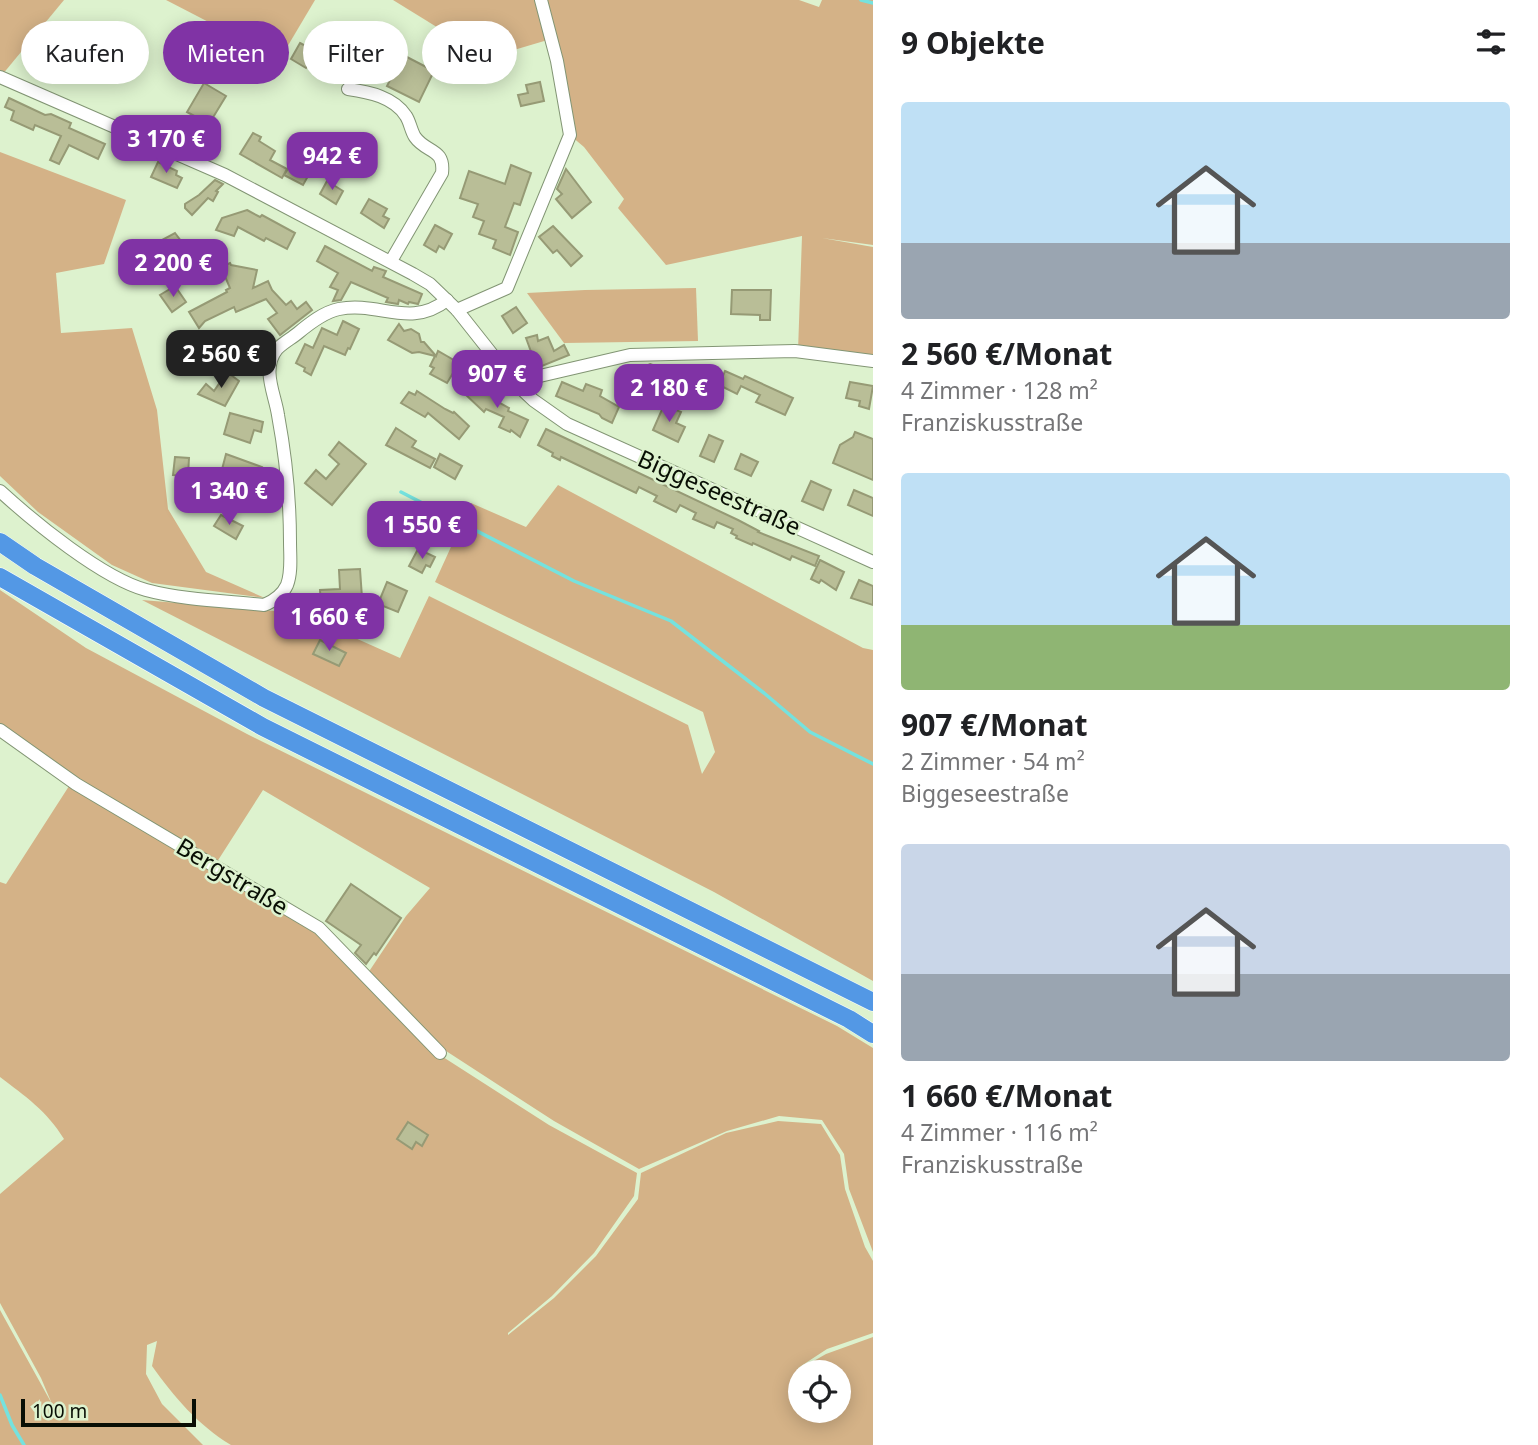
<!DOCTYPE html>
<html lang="de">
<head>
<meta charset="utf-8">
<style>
	:root { --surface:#fff; --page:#f2f2f2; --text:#202124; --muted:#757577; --accent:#8033a5 }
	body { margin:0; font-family:"Noto Sans",sans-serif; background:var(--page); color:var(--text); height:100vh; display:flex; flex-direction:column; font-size:26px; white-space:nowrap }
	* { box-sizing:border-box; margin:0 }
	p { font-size:23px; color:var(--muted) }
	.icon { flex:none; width:38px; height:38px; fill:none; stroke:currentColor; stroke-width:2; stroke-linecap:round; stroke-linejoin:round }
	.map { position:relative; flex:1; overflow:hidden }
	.drawer { display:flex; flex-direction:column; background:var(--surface); width:665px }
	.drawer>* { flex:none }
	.top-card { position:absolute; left:21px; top:21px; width:665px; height:63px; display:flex; gap:14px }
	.controls { position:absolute; left:788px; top:1360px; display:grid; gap:14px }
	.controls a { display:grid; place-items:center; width:63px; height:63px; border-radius:50%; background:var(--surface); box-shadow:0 4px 18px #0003; font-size:35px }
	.scale { position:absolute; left:21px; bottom:18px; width:175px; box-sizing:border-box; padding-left:7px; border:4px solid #080e04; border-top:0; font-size:19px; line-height:24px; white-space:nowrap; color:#080e04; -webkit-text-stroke:5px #ddf2ce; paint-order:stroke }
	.price { position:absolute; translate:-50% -60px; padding:0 16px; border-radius:14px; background:var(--accent); color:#fff; font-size:23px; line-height:46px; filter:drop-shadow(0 2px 4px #0008) }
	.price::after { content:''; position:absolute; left:50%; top:42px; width:21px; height:16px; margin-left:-10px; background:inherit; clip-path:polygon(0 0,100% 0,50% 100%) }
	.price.current { background:#222; color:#fff }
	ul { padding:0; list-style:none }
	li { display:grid; align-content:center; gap:14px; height:371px; padding:0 28px }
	li span { display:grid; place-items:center; height:217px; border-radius:7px; color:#555 }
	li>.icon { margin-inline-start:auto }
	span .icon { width:126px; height:126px; fill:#fffc; stroke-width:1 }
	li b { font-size:30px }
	h2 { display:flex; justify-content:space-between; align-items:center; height:84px; padding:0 28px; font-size:30px }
	.chip { padding:0 24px; border-radius:32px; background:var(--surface); box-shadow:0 4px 18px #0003; font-size:24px; line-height:63px }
	.chip.current { background:var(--accent); color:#fff }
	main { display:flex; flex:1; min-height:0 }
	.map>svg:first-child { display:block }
	.green { fill:#d4b287; fill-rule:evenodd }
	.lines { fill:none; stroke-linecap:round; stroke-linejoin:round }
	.stream { stroke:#75e2de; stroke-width:3.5 }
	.building { fill:#b9be97; stroke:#969a75; stroke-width:2 }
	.minor-casing { stroke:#829574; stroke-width:14 }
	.highway-casing { stroke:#fff; stroke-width:19 }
	.minor { stroke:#fff; stroke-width:12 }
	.highway { stroke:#5398e5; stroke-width:18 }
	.labels { text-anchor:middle; stroke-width:5; stroke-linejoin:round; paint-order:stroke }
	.street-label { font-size:24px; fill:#080e04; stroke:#ddf2ce }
</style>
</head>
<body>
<main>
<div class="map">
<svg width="873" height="1445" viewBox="0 0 873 1445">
	<rect width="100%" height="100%" fill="#ddf2ce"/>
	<g class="green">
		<polygon points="0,0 64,0 2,75 0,74"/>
		<polygon points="166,0 315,0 280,59"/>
		<polygon points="393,0 540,0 551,39 487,58"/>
		<polygon points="543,0 799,0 819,7 822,0 873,0 873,245 822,238 873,247 873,360 798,351 802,236 666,265 618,208 624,199 584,147 571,136"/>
		<polygon points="0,152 126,200 104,264 56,273 61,333 132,328 157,410 168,509 206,572 265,598 152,583 112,565 38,512 0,476"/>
		<polygon points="696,288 698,341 564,343 527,293 585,290"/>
		<polygon points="558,485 863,648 873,650 873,981 714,892 142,600 299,613 400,658 429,596 688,725 702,774 715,752 703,712 435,582 471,503 526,527"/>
		<polygon points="0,590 86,648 247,734 837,1026 873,1048 873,1252 849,1189 844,1154 822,1120 779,1116 727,1131 639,1169 554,1121 443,1049 368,973 406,916 430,888 263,790 215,865 79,782 0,725"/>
		<path d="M71,783l247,148 125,126 106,68 88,48 -3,23 -40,57 -42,43 -44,37v2l46,-37 42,-42 42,-57 3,-26 85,-40 52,-12 43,3 19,31 5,34 20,58 8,14v72l-46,16 -29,19v2l28,-16 47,-17v108h-642c-33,-20 -57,-48 -79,-79l5,-25 -10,4 -1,29 16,30 41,41h-203v-135l52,94 -11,-26 -41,-75v-109l64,-55c-17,-28 -39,-43 -64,-62v-195l6,2zM800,1372h38v38h-38z"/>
	</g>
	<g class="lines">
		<g class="stream">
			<polyline points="861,0 873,3"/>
			<polyline points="401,492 574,581 671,621 764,693 810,732 873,764"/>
			<polyline points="0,1395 12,1425 24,1445"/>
		</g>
	</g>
	<g class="building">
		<polygon points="78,31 95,39 81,63 70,58 65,67 55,63 62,50 68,52"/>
		<polygon points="300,43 315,51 319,44 338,55 329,70 311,60 306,68 291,59"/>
		<polygon points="403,55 434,71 419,102 387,86"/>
		<polygon points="540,82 544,101 521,106 518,95 528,93 526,85"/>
		<polygon points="204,83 226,96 209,124 187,112"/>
		<polygon points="9,98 45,115 51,114 71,123 69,128 105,144 98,159 69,145 59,164 50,160 61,136 35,125 33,130 11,120 14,111 5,107"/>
		<polygon points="253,133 261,137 259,141 275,151 270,160 287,169 282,178 240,154"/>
		<polygon points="294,159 312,169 303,185 284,175"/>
		<polygon points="158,162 177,171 176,175 182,178 177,188 151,177"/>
		<polygon points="511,165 531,173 520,205 514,203 505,227 518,232 510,255 493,248 496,240 479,234 484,221 473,217 478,204 460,198 469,171 505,184"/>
		<polygon points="566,169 591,202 572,218 556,199 562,194 557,189"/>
		<polygon points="215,180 223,184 216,191 218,192 213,201 208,198 192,215 185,208 185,204 199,195"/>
		<polygon points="327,181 343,191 336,204 320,194"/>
		<polygon points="369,199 387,209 383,216 389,219 384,228 361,213"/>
		<polygon points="247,210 260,217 262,215 295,233 287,249 266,238 264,241 238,227 234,236 216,230 222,218"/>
		<polygon points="435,225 452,234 444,249 439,246 436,252 424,245"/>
		<polygon points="553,226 582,256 571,266 557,250 553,253 539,237"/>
		<polygon points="175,233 184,245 182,247 189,259 180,265 173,254 171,255 160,241"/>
		<polygon points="325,246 372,271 374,267 386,271 383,277 422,294 418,304 409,302 408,304 399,300 398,304 386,302 388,298 351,282 341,300 333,301 338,290 330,287 338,273 317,261"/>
		<polygon points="230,263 231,265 257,270 253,288 268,281 272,290 286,305 291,301 297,309 306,302 312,310 280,335 268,319 277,313 266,299 236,312 234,307 205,321 199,328 189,312 227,292 226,290 230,288 221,267"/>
		<polygon points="175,286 186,302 172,312 160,295"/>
		<polygon points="732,290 771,290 770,320 760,320 760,315 731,314"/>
		<polygon points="516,307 527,323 513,333 502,316"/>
		<polygon points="343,321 359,329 350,349 348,348 345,355 324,346 311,375 304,371 305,368 296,363 305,344 313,348 322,328 337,335"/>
		<polygon points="399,324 404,331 411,329 419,334 421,342 424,342 436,356 438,351 459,363 447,383 430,374 434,368 430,366 435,356 419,352 412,353 388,340"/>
		<polygon points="197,335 211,354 197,364 183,344"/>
		<polygon points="537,335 538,341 548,337 554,351 564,345 569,355 537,368 526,338"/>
		<polygon points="650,364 666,370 662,383 646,377 644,367"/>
		<polygon points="686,367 716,378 709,399 679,388"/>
		<polygon points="725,371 743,379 745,376 793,398 785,415 756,402 760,395 741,386 737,394 719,385"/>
		<polygon points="227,372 239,381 225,406 198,394 206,384 214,391"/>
		<polygon points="562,382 583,391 586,384 602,390 600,396 619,407 612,423 602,418 599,414 556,396"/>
		<polygon points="850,382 873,386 869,409 859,406 860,401 846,398"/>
		<polygon points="477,383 498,402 509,408 508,411 528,420 520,437 511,430 510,432 499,427 504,417 486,409 484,412 466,395"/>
		<polygon points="417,391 445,409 453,413 454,412 469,426 459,439 428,413 425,417 401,403 409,392 415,395"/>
		<polygon points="664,405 681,412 676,423 685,427 678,442 653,430"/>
		<polygon points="230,413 263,422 261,432 254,430 250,443 224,434"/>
		<polygon points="396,428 416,441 412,447 435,459 430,468 386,445"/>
		<polygon points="546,429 738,520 759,531 758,532 819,556 815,566 792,556 790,560 753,543 752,545 736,538 737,536 731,533 733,529 717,522 714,528 693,519 696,513 680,505 676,512 654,501 657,496 639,487 636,493 561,457 560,460 552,456 553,453 538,445"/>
		<polygon points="855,432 873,439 873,480 833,463 840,445 853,437"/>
		<polygon points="709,435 723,441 714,462 700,456"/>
		<polygon points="339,442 366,464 332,505 305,483 316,470 326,479 339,464 329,455"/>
		<polygon points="226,454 262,467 255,488 220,477"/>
		<polygon points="440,454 462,466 455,479 434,467"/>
		<polygon points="741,454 758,462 751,476 735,469"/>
		<polygon points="175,457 189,458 188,476 173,475"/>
		<polygon points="811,481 831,490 823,510 802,501"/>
		<polygon points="854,490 873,498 873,516 848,505"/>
		<polygon points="221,515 243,526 236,539 214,526"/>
		<polygon points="418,549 435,557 430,567 426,565 422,573 409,566"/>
		<polygon points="820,560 844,572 836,590 821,580 819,583 811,579"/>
		<polygon points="360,569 363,612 339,613 340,621 322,622 320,590 340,589 339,570"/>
		<polygon points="859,580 873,586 873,605 851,598"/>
		<polygon points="387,582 407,591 398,612 378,604"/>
		<polygon points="320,640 346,653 339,666 313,654"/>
		<polygon points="351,884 401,918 376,955 374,953 366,964 355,953 361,945 326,921"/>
		<polygon points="408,1122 428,1135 422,1146 416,1142 412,1149 397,1139"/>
	</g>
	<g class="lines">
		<g class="minor-casing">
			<g id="minor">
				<polyline points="0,77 225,175 413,274 430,284 457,310 514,382 533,400 567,424 873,562"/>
				<path d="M348,89c21,3 46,8 58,27 4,6 5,15 9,21 11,16 30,11 27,36l-51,88"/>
				<polyline points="457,310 507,288 570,135 557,61 541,0"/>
				<polyline points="514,382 630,355 795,351 873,361"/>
				<path d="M0,491c34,31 102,87 146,99 37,10 79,11 118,15 10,-4 18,-9 23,-20 5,-13 3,-29 3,-43 0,-42 -4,-84 -12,-127 -3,-21 -17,-46 -1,-66 6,-6 15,-11 21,-16 12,-10 26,-21 41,-24 40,-8 71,20 108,-9"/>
				<polyline points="0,730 76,784 319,928 440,1053"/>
			</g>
		</g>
		<g class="highway-casing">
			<g id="highway">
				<polyline points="0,542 35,566 264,698 873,1002"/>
				<polyline points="0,577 263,727 849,1019 873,1034"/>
			</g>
		</g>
		<use href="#minor" class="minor"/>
		<use href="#highway" class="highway"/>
	</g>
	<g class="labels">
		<g class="street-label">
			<text transform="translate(719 493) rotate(24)" y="8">Biggeseestraße</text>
			<text transform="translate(232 877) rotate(31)" y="8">Bergstraße</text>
		</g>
	</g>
</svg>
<div class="controls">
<a><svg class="icon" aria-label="locate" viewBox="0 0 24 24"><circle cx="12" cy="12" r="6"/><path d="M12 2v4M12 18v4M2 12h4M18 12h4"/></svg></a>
</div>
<div class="scale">100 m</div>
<b class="price" style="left:166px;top:175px">3 170 €</b>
<b class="price" style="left:332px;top:192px">942 €</b>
<b class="price" style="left:173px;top:299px">2 200 €</b>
<b class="price current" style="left:221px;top:390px">2 560 €</b>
<b class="price" style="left:497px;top:410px">907 €</b>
<b class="price" style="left:669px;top:424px">2 180 €</b>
<b class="price" style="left:229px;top:527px">1 340 €</b>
<b class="price" style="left:422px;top:561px">1 550 €</b>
<b class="price" style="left:329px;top:653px">1 660 €</b>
<div class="top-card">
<a class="chip">Kaufen</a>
<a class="chip current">Mieten</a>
<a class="chip">Filter</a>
<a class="chip">Neu</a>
</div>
</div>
<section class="drawer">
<h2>9 Objekte<svg class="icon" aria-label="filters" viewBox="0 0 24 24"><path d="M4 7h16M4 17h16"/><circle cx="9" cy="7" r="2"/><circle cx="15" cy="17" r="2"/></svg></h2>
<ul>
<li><span style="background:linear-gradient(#bfe0f5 65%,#9aa5b1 0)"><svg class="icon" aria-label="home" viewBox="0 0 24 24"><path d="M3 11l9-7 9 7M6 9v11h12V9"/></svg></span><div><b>2 560 €/Monat</b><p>4 Zimmer · 128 m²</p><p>Franziskusstraße</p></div></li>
<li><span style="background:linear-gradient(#bfe0f5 70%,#8fb573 0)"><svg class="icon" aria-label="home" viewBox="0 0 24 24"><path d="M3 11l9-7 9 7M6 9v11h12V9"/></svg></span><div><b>907 €/Monat</b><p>2 Zimmer · 54 m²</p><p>Biggeseestraße</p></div></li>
<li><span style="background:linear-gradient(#c9d6e8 60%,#9aa5b1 0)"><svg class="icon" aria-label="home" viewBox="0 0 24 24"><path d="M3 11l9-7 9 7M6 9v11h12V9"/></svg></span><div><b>1 660 €/Monat</b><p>4 Zimmer · 116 m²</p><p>Franziskusstraße</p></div></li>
</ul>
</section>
</main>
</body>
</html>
